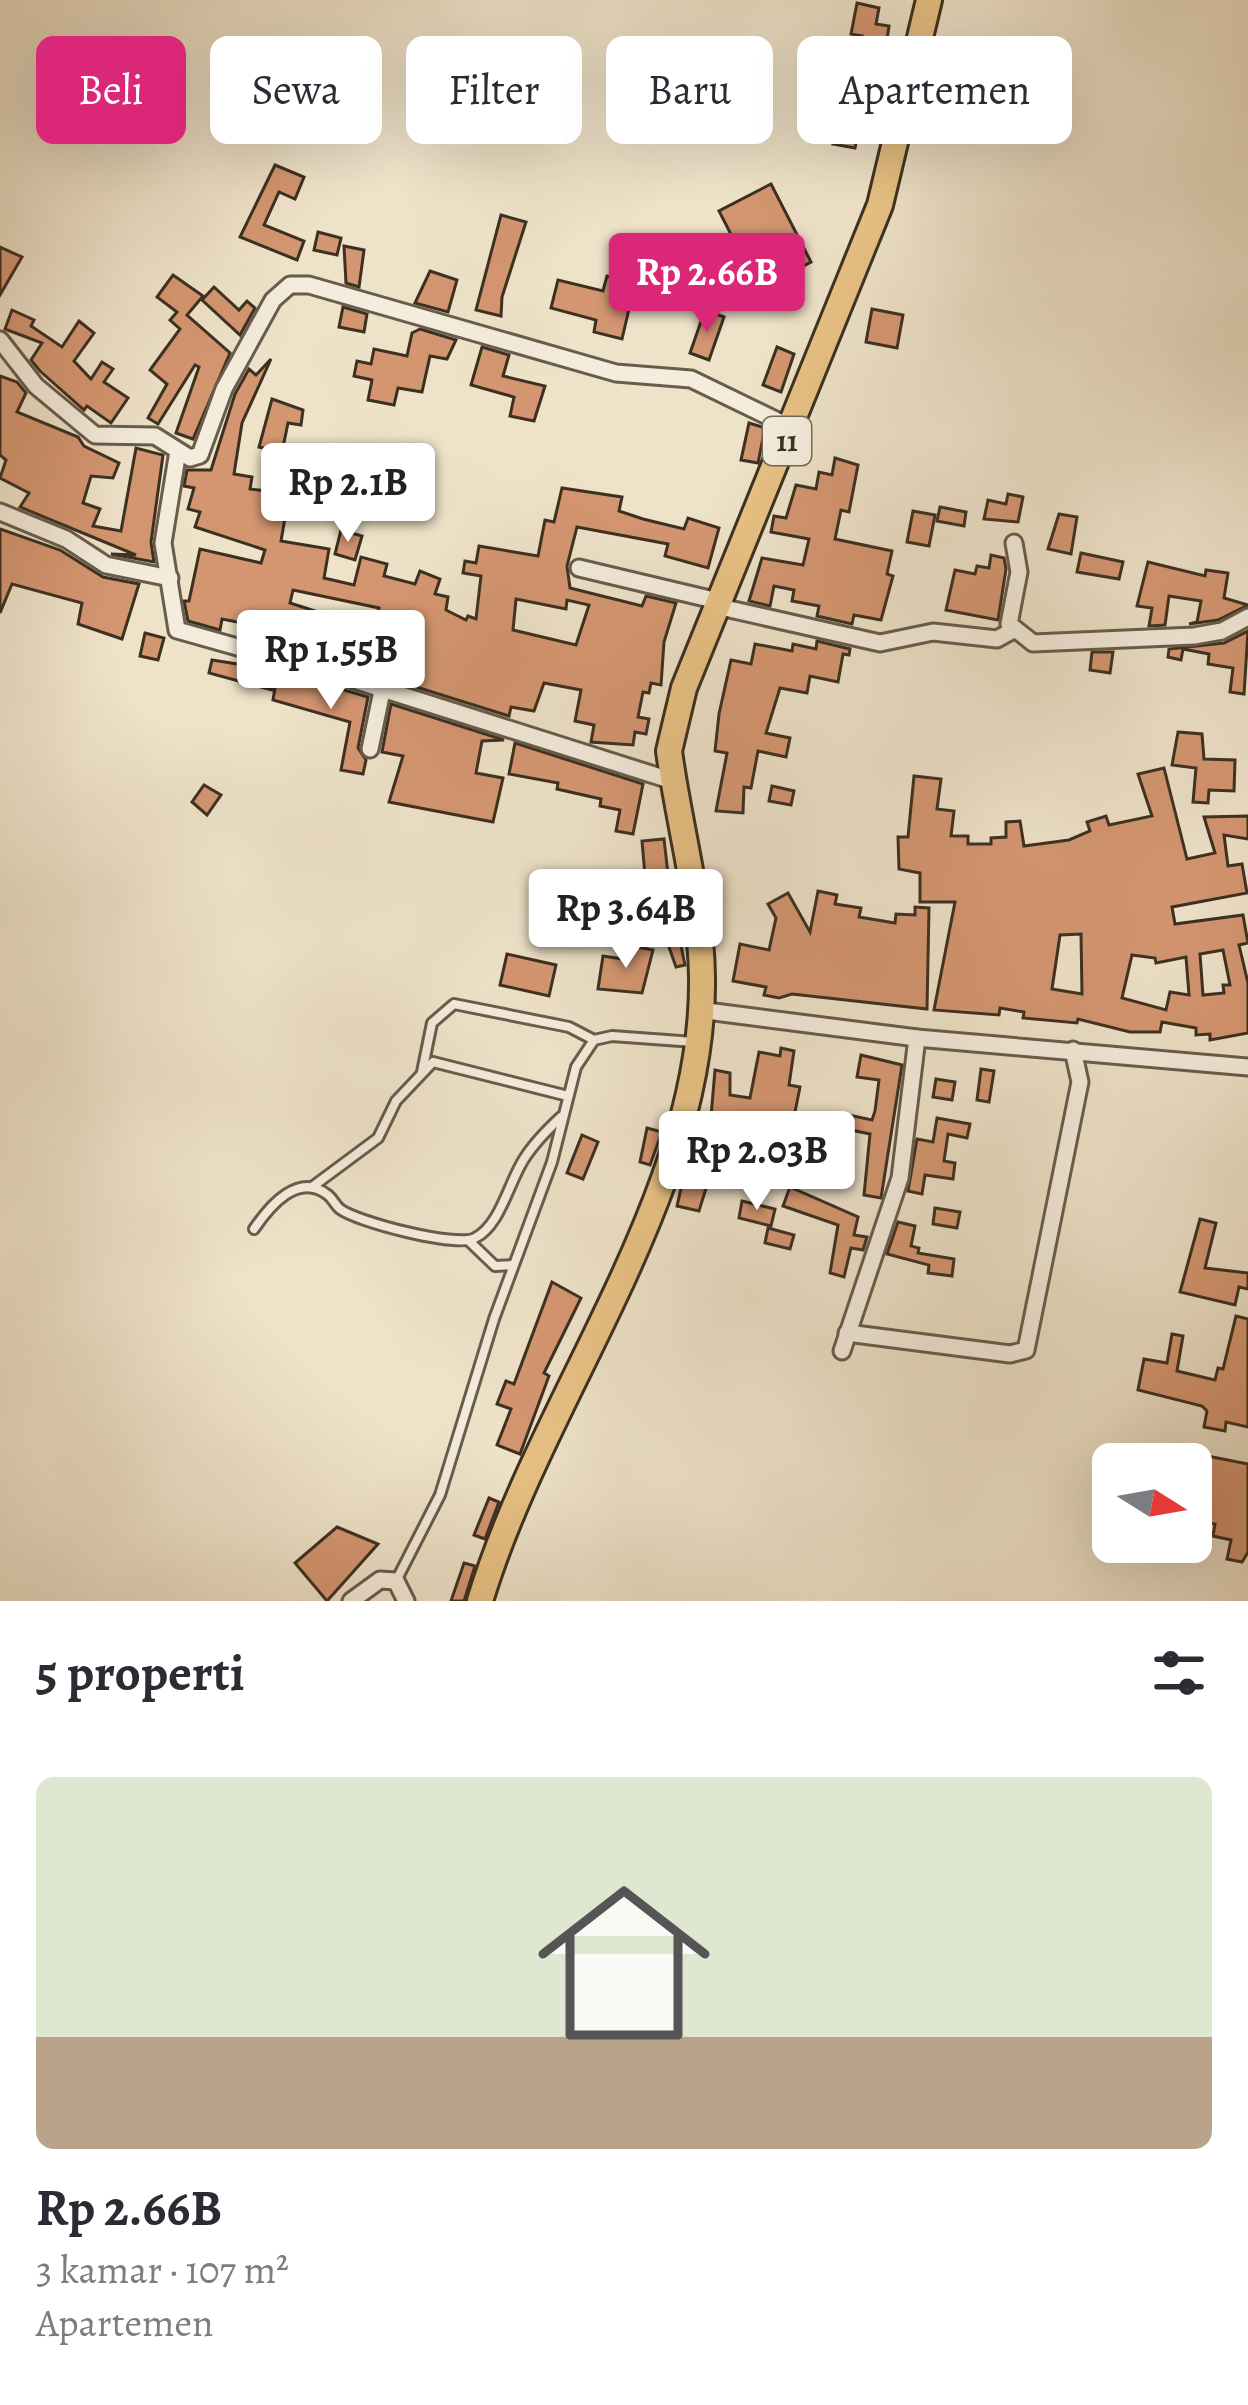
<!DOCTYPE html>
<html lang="id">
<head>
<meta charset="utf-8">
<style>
	:root { --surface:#fff; --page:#f2f2f3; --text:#2b2b33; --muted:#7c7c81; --line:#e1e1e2; --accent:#db2777 }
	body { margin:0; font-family:Alegreya,serif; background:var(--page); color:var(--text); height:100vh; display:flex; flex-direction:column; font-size:45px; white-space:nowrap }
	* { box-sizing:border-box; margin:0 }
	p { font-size:39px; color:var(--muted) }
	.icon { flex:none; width:66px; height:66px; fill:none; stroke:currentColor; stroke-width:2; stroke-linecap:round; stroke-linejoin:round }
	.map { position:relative; height:1601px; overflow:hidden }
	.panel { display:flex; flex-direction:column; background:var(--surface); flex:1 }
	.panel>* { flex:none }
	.hud { position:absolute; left:36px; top:36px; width:1176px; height:108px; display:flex; gap:24px }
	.needle { width:78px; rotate:101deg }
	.fabs { position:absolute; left:1092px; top:1443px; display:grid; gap:24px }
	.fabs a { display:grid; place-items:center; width:120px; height:120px; border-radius:18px; background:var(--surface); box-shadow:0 12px 48px #0002; font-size:60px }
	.price { position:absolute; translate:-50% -102px; padding:0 27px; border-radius:12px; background:#fff; color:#222; font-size:39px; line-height:78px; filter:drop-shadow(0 3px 6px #0008) }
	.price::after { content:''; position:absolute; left:50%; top:72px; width:36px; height:27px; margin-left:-18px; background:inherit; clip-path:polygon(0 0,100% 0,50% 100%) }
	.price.current { background:var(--accent); color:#fff }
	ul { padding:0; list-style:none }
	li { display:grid; align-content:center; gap:24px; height:636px; padding:0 36px }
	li+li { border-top:3px solid var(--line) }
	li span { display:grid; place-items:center; height:372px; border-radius:18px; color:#555 }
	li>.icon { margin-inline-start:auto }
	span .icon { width:216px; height:216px; fill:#fffc; stroke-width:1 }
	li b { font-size:51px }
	h2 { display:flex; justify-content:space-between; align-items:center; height:144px; padding:0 36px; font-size:51px }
	.pill { padding:0 42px; border-radius:18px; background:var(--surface); box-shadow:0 12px 48px #0002; font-size:42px; line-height:108px }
	.pill.current { background:var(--accent); color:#fff }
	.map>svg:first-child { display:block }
	.building { fill:#d49671; stroke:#3c3021; stroke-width:3; fill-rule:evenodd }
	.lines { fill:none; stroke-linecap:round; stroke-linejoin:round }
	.service-casing { stroke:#685c4b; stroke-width:14 }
	.minor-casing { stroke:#685c4b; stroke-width:21 }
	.trunk-casing { stroke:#3c3021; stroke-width:30 }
	.service { stroke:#f4ecdc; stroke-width:8 }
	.minor { stroke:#f4ecdc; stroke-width:15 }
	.trunk { stroke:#e7c184; stroke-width:24 }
	.labels { text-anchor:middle; stroke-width:9; stroke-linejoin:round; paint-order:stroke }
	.shield { fill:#f4ecdc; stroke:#736859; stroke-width:3 }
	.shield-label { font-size:30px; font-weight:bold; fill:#3c3021 }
</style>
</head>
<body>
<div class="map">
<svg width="1248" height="1601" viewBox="0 0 1248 1601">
	<rect width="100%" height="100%" fill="#eee2c9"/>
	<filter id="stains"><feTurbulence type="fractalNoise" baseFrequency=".00167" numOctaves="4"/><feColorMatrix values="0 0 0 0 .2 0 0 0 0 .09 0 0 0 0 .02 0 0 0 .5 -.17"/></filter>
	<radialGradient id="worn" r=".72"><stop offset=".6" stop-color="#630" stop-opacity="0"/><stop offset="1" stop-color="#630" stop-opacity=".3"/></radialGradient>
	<g class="building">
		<polygon points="857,3 879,8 876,24 889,26 876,114 862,111 855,148 833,144 838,120 845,121 849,111 855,81 849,79 862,36 851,34"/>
		<polygon points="275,165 304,177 295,199 279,192 264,225 304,241 297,260 240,237"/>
		<polygon points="771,184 811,262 759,289 719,211"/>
		<polygon points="501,215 526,222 502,297 501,316 476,310"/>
		<polygon points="318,232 341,238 337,255 314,250"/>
		<polygon points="344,246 364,250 359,287 346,283"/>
		<polygon points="0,247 22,257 0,295"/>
		<polygon points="430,271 457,280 448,312 415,303"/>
		<polygon points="173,275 203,296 187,315 230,353 193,439 176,433 199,367 195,365 158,424 148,418 167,384 150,370 180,329 170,320 177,312 157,297"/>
		<polygon points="607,276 635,283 622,339 594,332 596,320 551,308 558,280 603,291"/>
		<polygon points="214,287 239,310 247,301 255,308 240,335 202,300"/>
		<polygon points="343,307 367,314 364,332 339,327"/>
		<polygon points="872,309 903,315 897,348 866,342"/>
		<polygon points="12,310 34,320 31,326 62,347 79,321 94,333 74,361 91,379 102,362 113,369 104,382 128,398 111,423 87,406 84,410 40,371 31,360 42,343 5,329"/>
		<polygon points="705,310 724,317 709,360 690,353"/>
		<polygon points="420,329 456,340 447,359 430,356 422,392 398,388 394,405 368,400 372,380 354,376 357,361 371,364 374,349 407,356 412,333"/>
		<polygon points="482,347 509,355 503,376 545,386 534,421 510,416 514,397 471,385"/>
		<polygon points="777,347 794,354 781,392 763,385"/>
		<path d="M271,359l-29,64 -8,51 18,3 -2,12 62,7 -4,20 -22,-4 -5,29 48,8 -5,29 30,7 7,-28 26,7 -3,12 31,8 5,-13 20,8 -5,15 13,3 -2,13 20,10 2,-4 8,3 5,-43 -18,-3 2,-12 11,2 3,-17 59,10 7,-36 9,2 8,-34 60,9 -3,14 24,8 41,10 4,-11 31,10 -11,40 -43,-12 3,-12 -91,-17 -10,39 3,22 72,18 4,-10 30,7 -12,39 -3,43 -10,-2 -2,10 -6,-1 -5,25 11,2 -3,15 -11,-2 -2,13 -42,-3 3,-17 -19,-4 6,-31 -37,-7 -10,28 -23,-4 -2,9 -160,-50 3,-14 -45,-11 -2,13 -55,-16 2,-13 -30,-6 -2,11 -32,-9 -4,-20h5l11,-52 61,14 4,-13 -70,-23 5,-15 -12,-3 6,-21 -10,-2 3,-16h24l24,-76 14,-25 7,6zM293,590l86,18 -5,22 -84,-27zM516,599l50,10 1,-9 22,5 -13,40 -63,-15z"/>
		<polygon points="0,376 17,382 26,393 17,412 78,437 84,446 119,463 113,478 91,476 83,503 100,509 93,526 121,531 136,448 163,455 151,542 154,562 111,554 136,555 20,507 29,493 0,478 6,460 0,455"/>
		<polygon points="272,399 303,410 301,425 288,423 282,452 259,447"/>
		<polygon points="749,423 765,428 758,463 741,460"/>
		<polygon points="835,458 858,465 849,512 841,510 835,539 892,551 887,574 893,576 881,620 854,615 852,624 817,616 819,606 792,601 794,590 774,586 770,606 749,601 762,558 803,565 809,539 771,532 774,516 786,518 796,485 816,489 819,472 832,475"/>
		<polygon points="1008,494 1023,497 1018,522 984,519 988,500 1006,504"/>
		<polygon points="940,507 966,512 964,526 937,521"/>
		<polygon points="913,511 935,515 929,546 907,542"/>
		<polygon points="1059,514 1077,517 1071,554 1048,549"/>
		<polygon points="0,529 60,550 103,577 139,584 122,639 78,624 82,603 12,584 0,613"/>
		<polygon points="341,530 362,536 355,560 335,554"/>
		<polygon points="1081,553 1123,562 1119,579 1077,572"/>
		<polygon points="991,555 1004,558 1006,569 998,620 946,610 955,570 975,574 977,566 989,568"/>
		<polygon points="1148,562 1205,576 1206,570 1228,573 1224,598 1248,605 1218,620 1189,624 1197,622 1201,601 1169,596 1165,625 1149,626 1152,608 1137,606"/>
		<polygon points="1248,631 1244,694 1230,692 1233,668 1208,664 1209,654 1183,649 1181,660 1168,657 1169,649 1224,643"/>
		<polygon points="145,633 164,638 158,660 140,656"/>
		<polygon points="817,641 850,649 849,655 843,654 838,682 810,676 807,693 780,688 766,733 790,738 786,757 758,751 751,788 744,787 743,813 716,811 727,753 715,751 719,714 731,660 751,664 755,644 792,651 793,644 816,649"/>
		<polygon points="1092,652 1113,652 1110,673 1090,670"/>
		<polygon points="212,660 276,670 272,690 209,673"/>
		<polygon points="300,677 368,697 358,748 366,760 363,774 341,770 350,722 273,700 276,682 298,686"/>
		<polygon points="391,704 504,740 482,741 476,773 503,778 493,822 389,802 403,756 382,752"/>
		<polygon points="1178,732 1202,734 1204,759 1235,760 1234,791 1209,790 1208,803 1193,802 1196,768 1172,765"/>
		<polygon points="515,743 643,784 633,834 616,831 620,810 600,806 601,799 557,789 558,783 509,774"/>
		<path d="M1164,768l23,91 28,-6 -11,-36 44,-1v23l-24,-4 4,31 14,-2 5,29 -75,14 3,17 68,-9 5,28 -9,2 9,38v50l-38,7v-6l-14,1v-7l-34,-6 -2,10h-30l-52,-13 -1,4 -54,-5 1,-6 -24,-4 -1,7 -65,-5 21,-108h-35v-29l-21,-4 -1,-32h10l6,-61 27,3 -4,30 17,2 -3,25h17v8h23v-6l15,-1v-15l14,-1 4,25 45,-6 21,-9 -3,-9 19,-6 3,9 43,-9 -14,-42zM1081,934l1,60 -30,-5 8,-54zM1223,950l7,35h-7l1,8 -21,2 -3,-41zM1132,955l23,3 1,5 30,-6 3,38 -19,-3 -4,18 -44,-12z"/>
		<polygon points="204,785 221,795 207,815 192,802"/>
		<polygon points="772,786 794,791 791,805 769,801"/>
		<polygon points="664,839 668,874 645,876 642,841"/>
		<polygon points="818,891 837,895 835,904 861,908 859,917 895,923 896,914 915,915 915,907 929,908 927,1009 792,994 779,998 764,995 766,987 733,981 740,944 769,950 776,918 768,904 788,893 810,932"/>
		<polygon points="677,927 685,965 676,967 663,930"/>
		<polygon points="626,945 653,950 642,993 598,989 603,956 623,959"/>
		<polygon points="507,954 556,965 549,996 500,985"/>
		<polygon points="781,1048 794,1051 789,1085 800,1087 794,1117 775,1113 773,1122 739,1114 736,1132 710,1128 715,1070 730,1073 730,1095 750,1098 759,1052 780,1056"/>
		<polygon points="861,1055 902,1065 881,1198 864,1195 870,1134 846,1129 849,1115 872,1120 875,1111 879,1080 857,1077"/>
		<polygon points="981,1069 994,1071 989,1102 977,1100"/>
		<polygon points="936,1079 955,1082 952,1100 933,1097"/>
		<polygon points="937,1118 970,1124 967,1138 948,1134 944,1161 955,1163 953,1179 925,1175 922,1194 908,1191 917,1139 933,1142"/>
		<polygon points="647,1128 662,1132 650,1165 640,1162"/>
		<polygon points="582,1135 598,1142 583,1179 567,1173"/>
		<polygon points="784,1143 811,1149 808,1164 781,1158"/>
		<polygon points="687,1162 712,1169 699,1211 677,1206"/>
		<polygon points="790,1187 858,1217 854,1235 867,1237 863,1250 851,1248 844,1277 830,1273 838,1225 783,1206"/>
		<polygon points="742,1201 775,1209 771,1226 739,1218"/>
		<polygon points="935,1208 960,1212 957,1228 933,1224"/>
		<polygon points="1200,1219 1216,1223 1205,1268 1248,1273 1248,1289 1239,1287 1235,1305 1180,1292"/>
		<polygon points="898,1222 915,1226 911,1246 919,1248 918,1253 954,1259 952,1276 928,1273 929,1265 887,1254"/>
		<polygon points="768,1228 794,1235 790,1249 765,1243"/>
		<polygon points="552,1282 581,1298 544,1373 549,1376 520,1454 497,1445 511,1409 497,1404 506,1381 514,1384"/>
		<polygon points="1236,1316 1248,1319 1248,1427 1226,1422 1225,1431 1204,1427 1207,1411 1202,1406 1138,1390 1144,1359 1167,1363 1172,1334 1183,1336 1177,1371 1215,1380 1218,1368 1223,1369"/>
		<polygon points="1187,1452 1248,1464 1248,1552 1242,1562 1227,1559 1231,1540 1213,1536 1215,1524 1197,1522 1206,1478 1191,1475"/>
		<polygon points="489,1498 499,1502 485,1539 474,1535"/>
		<polygon points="337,1527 378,1544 327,1601 295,1563"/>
		<polygon points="464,1563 475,1566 464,1601 451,1601"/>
	</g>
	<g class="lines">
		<g class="service-casing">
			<g id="service">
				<polyline points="422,1072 432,1023 454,1004 569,1027 594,1040"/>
				<polyline points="312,1187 378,1138 396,1101 433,1062 568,1096"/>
				<path d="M254,1229c15,-22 44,-58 74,-34 5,4 7,10 12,14 17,13 117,39 135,29 25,-12 34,-56 49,-79 10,-16 23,-29 37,-42"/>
				<polyline points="469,1241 495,1266 513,1265"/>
				<polyline points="396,1581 440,1495 494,1319 552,1162 576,1067 594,1040 612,1036 694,1042"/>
			</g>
		</g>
		<g class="minor-casing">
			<g id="minor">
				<polyline points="0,340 36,386 95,435 155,436 190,458 200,455 224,389 273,300 290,285 309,285 616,373 691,379 792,428"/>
				<polyline points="178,451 163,543 177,630 351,679 673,781"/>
				<polyline points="0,512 66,539 106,565 170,578"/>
				<polyline points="1014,543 1019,572 1009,624 1033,643 1194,636 1222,631 1248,617"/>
				<polyline points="579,568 718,601"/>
				<polyline points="716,606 880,643 933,632 997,639 1015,629"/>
				<polyline points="370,749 382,691"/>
				<polyline points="699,1010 917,1038 1248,1067"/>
				<polyline points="847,1333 1010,1354 1026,1350 1080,1082 1073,1050"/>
				<polyline points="842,1351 900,1178 917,1038"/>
				<polyline points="351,1601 380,1580 396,1581 406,1601"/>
			</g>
		</g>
		<g class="trunk-casing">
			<path id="trunk" d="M480,1601c62,-206 225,-404 222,-624 -1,-76 -23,-151 -33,-226l15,-63 196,-483 49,-205"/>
		</g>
		<use href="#service" class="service"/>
		<use href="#minor" class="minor"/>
		<use href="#trunk" class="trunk"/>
	</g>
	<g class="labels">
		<rect class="shield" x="763" y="417" width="48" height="48" rx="9"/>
		<g class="shield-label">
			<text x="787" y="451">11</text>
		</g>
	</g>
	<rect width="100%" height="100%" filter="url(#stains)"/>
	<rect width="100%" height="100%" fill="url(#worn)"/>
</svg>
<div class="fabs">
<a><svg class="needle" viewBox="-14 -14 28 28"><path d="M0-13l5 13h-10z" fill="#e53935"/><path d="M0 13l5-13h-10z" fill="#7c7c81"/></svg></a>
</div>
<b class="price current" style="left:707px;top:335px">Rp 2.66B</b>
<b class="price" style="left:348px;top:545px">Rp 2.1B</b>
<b class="price" style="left:331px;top:712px">Rp 1.55B</b>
<b class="price" style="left:626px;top:971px">Rp 3.64B</b>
<b class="price" style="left:757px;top:1213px">Rp 2.03B</b>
<div class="hud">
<a class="pill current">Beli</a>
<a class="pill">Sewa</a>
<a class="pill">Filter</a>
<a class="pill">Baru</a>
<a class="pill">Apartemen</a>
</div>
</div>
<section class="panel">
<h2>5 properti<svg class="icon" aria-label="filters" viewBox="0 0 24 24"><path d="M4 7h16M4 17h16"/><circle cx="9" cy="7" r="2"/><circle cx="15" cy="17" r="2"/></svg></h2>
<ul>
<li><span style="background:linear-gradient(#dfe7d0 70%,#b9a48a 0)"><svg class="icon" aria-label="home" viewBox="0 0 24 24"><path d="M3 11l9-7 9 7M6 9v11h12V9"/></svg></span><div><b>Rp 2.66B</b><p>3 kamar · 107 m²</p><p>Apartemen</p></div></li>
</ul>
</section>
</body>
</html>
